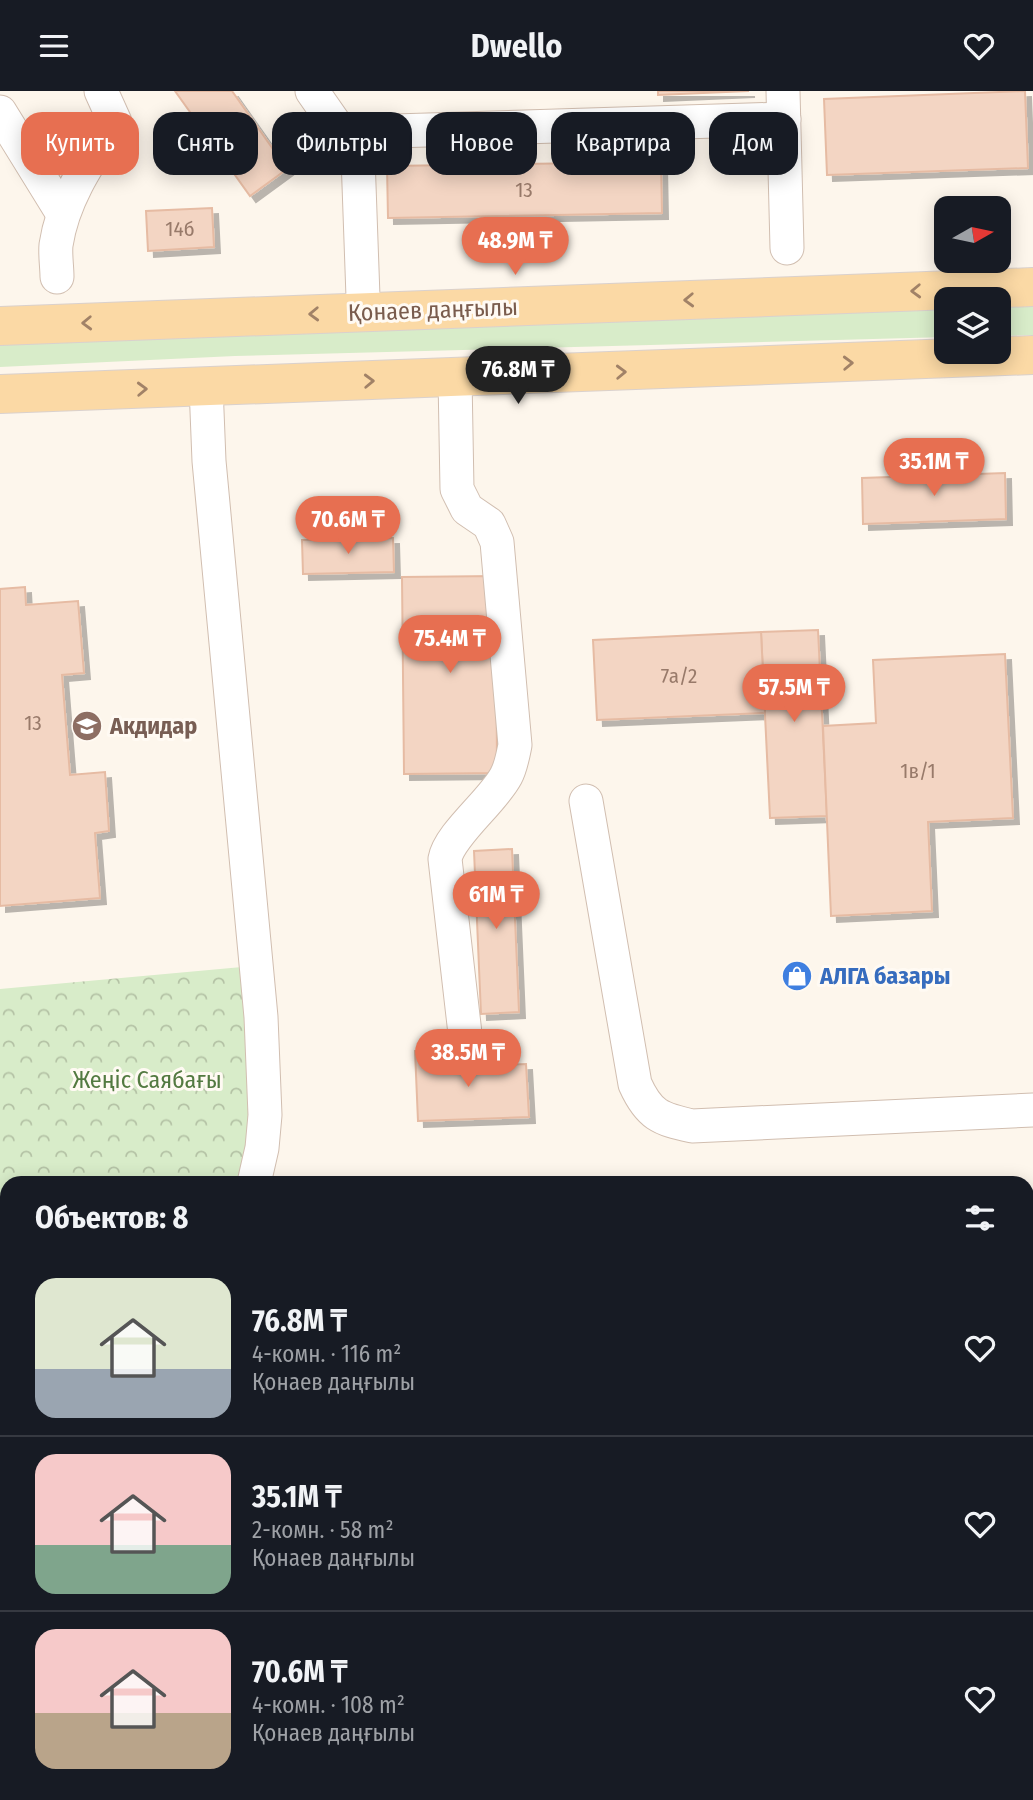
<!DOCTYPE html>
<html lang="ru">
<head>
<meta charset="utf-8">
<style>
	:root { --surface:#171b24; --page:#242831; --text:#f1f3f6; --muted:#9ea1a6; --line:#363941; --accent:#e76f51 }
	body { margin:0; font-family:"Fira Sans Condensed",sans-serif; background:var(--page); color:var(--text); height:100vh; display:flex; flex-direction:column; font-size:26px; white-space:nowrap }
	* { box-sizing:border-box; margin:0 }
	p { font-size:23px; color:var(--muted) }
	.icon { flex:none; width:38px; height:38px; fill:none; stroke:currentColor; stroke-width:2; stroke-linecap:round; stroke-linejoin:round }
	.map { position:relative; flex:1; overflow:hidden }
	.details { position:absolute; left:0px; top:1085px; width:1034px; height:625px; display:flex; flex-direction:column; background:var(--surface); border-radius:21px 21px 0 0; box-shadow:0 4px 18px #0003 }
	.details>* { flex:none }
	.hud { position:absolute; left:21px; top:21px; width:992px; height:63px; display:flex; gap:14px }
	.needle { width:46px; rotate:81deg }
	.buttons { position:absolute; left:934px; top:105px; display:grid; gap:14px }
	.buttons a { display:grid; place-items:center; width:77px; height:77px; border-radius:14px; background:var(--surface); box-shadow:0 4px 18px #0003; font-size:35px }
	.price { position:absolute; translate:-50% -60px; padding:0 16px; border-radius:24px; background:var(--accent); color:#fff; font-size:23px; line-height:46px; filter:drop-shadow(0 2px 4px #0008) }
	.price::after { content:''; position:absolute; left:50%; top:42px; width:21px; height:16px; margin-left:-10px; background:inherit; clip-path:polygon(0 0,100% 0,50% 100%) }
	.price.selected { background:#222; color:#fff }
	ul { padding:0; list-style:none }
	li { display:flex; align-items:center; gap:21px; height:175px; padding:0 35px }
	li+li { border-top:2px solid var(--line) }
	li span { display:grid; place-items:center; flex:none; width:196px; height:140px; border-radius:21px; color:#555 }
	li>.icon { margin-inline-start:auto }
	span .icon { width:84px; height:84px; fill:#fffc; stroke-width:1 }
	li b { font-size:30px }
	h2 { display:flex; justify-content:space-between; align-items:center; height:84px; padding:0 35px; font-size:30px }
	.chip { padding:0 24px; border-radius:21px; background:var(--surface); box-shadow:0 4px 18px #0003; font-size:24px; line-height:63px }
	.chip.selected { background:var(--accent); color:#fff }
	header { display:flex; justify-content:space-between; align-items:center; height:91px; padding:0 35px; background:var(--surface); font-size:32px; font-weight:700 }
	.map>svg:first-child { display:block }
	.green { fill:#d8ecc9 }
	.park { fill:url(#park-crowns) }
	.building { fill:#f3d5c3; stroke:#e6bba3; stroke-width:2; filter:url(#shadow) }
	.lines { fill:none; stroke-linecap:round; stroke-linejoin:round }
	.minor-casing { stroke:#d1beb0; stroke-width:35 }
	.major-casing { stroke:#dad1cd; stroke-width:40 }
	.minor { stroke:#fff; stroke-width:33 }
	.major { stroke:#fbd9a5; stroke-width:38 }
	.oneway { stroke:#a18267 }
	.labels { text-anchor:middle; stroke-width:6; stroke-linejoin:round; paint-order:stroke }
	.number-label { font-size:21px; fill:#987a6a }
	.street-label { font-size:24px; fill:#7a5c4d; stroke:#fffaf3 }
	.education-label { font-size:24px; font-weight:bold; fill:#785e54; stroke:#fffaf3; text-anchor:start }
	.shop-label { font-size:24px; font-weight:bold; fill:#366cbe; stroke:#fffaf3; text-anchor:start }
	.park-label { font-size:24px; fill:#537a41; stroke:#fffaf3 }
</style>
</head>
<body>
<header><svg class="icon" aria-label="menu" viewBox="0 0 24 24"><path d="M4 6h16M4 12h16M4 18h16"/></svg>Dwello<svg class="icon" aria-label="heart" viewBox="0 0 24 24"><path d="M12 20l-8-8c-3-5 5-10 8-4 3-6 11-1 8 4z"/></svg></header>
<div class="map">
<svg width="1033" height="1709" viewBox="0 0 1033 1709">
	<defs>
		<pattern id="park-crowns" width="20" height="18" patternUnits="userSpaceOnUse" patternTransform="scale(1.75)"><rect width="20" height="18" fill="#d8ecc9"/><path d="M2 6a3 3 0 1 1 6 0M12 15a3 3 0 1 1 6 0" fill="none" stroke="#b4c2a5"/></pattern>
		<filter id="shadow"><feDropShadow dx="6" dy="6" stdDeviation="0" flood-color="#0004"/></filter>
	</defs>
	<rect width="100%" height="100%" fill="#fdf6ec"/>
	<g class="green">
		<polygon points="1033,207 1033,244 999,245 999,209"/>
		<polygon points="947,211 947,246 235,265 0,276 0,248"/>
	</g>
	<polygon class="park" points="253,875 255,1071 243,1092 7,1092 7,1463 0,1464 0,898"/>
	<g class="building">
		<polygon points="175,0 232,0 287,78 250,105"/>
		<polygon points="658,0 749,0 658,4"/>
		<polygon points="1025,0 1028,77 827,84 824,8"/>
		<polygon points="661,71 662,122 388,127 387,75"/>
		<polygon points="212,117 214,156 148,160 146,120"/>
		<polygon points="1005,382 1006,428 863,433 862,387"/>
		<polygon points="393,447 394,481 303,483 302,449"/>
		<polygon points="496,485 497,682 404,683 402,486"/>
		<polygon points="25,496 26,514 78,510 84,582 62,584 70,684 105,681 109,740 95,742 100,807 0,815 0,498"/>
		<polygon points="818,539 827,725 770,727 761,541"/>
		<polygon points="761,541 765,622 597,629 593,549"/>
		<polygon points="1005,563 1013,727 928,731 932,820 831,825 823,635 876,632 873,569"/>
		<polygon points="512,758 519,921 481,923 474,760"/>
		<polygon points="451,958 451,976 526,973 529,1026 418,1030 415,960"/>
		<rect x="1027" y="1132" width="6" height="114"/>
		<polygon points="955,1703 1017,1703 1017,1709 956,1709"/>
	</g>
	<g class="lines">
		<g class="minor-casing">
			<g id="minor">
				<polyline points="312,0 358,66"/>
				<polyline points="783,0 787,157"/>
				<polyline points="0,21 63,123"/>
				<path d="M57,186c0,-10 -2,-22 -1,-32 7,-47 34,-85 59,-123l-14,-31"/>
				<polyline points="363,206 358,66 361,41 784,28"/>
				<path d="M455,287l2,111 10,20 22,15 8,18 18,203c-2,10 -4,22 -9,31 -13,25 -57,59 -61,83l22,192"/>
				<polyline points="206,295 209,370 261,926 265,1024 262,1057 254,1092"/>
				<path d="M586,710l49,283c14,31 25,35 57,42l341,-16"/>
				<polyline points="1027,1329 1033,1329"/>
				<polyline points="599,1709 599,1703"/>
			</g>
		</g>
		<g class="major-casing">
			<g id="major">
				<polyline points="0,235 1033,196"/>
				<polyline points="0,303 1033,264"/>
			</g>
		</g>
		<use href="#minor" class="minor"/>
		<use href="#major" class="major"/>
	</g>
	<defs><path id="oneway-chevron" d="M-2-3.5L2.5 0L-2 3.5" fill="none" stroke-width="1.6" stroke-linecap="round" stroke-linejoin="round" transform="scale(1.75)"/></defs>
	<g class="oneway">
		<use href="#oneway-chevron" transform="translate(916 200) rotate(178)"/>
		<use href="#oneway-chevron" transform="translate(689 209) rotate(178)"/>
		<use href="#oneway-chevron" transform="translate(314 223) rotate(178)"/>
		<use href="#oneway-chevron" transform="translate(87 232) rotate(178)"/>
		<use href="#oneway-chevron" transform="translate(848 272) rotate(-2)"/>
		<use href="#oneway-chevron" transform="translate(621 281) rotate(-2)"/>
		<use href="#oneway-chevron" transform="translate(369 290) rotate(-2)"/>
		<use href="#oneway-chevron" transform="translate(142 298) rotate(-2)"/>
	</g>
	<defs>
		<g id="school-disc" transform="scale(1.575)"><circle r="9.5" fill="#8d6e63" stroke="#fffaf3"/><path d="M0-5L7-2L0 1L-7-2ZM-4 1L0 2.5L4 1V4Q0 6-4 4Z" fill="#fff"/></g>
		<g id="shop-disc" transform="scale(1.575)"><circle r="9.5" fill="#3f7fe0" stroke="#fffaf3"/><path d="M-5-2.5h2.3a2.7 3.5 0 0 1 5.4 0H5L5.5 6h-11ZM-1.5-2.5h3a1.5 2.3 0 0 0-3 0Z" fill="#fff"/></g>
	</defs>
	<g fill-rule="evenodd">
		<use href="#school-disc" x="87" y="635"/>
		<use href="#shop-disc" x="797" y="885"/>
	</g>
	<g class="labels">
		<g class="number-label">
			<text x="524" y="106">13</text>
			<text x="180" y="145">14б</text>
			<text x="679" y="592">7а/2</text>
			<text x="33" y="639">13</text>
			<text x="918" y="687">1в/1</text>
		</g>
		<g class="street-label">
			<text transform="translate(433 219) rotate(-2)" y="8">Қонаев даңғылы</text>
		</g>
		<g class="education-label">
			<text x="110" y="643">Акдидар</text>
		</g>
		<g class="shop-label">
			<text x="820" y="893">АЛГА базары</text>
		</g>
		<g class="park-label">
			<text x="147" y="997">Жеңіс Саябағы</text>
		</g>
	</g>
</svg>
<div class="buttons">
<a><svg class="needle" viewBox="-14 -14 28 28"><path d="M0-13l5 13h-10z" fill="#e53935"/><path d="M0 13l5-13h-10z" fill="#9ea1a6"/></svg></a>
<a><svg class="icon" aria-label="layers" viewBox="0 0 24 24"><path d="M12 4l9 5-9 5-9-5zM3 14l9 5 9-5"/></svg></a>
</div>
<b class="price" style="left:515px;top:186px">48.9M ₸</b>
<b class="price selected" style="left:518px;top:315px">76.8M ₸</b>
<b class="price" style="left:934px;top:407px">35.1M ₸</b>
<b class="price" style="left:348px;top:465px">70.6M ₸</b>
<b class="price" style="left:450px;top:584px">75.4M ₸</b>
<b class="price" style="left:794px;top:633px">57.5M ₸</b>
<b class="price" style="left:496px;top:840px">61M ₸</b>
<b class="price" style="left:468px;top:998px">38.5M ₸</b>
<div class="hud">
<a class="chip selected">Купить</a>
<a class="chip">Снять</a>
<a class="chip">Фильтры</a>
<a class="chip">Новое</a>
<a class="chip">Квартира</a>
<a class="chip">Дом</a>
</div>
<section class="details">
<h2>Объектов: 8<svg class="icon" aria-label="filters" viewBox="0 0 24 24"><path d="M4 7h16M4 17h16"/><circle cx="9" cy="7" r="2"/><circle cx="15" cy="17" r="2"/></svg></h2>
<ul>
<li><span style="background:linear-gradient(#dfe7d0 65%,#9aa5b1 0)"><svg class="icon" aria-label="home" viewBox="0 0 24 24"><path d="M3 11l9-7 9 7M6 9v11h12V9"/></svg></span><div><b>76.8M ₸</b><p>4-комн. · 116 m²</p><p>Қонаев даңғылы</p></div><svg class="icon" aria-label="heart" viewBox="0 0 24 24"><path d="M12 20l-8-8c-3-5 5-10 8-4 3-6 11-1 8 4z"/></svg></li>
<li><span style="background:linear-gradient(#f6c9c9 65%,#7fa58c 0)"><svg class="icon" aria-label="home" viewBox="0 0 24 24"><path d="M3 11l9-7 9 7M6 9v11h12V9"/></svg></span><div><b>35.1M ₸</b><p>2-комн. · 58 m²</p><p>Қонаев даңғылы</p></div><svg class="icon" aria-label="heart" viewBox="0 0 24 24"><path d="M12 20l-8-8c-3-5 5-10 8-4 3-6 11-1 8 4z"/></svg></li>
<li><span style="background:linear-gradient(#f6c9c9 60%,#b9a48a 0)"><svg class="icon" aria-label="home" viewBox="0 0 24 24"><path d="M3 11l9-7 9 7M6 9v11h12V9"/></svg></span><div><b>70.6M ₸</b><p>4-комн. · 108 m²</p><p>Қонаев даңғылы</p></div><svg class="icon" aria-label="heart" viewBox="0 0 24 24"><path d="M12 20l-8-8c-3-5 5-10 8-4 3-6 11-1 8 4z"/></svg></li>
</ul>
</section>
</div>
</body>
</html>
